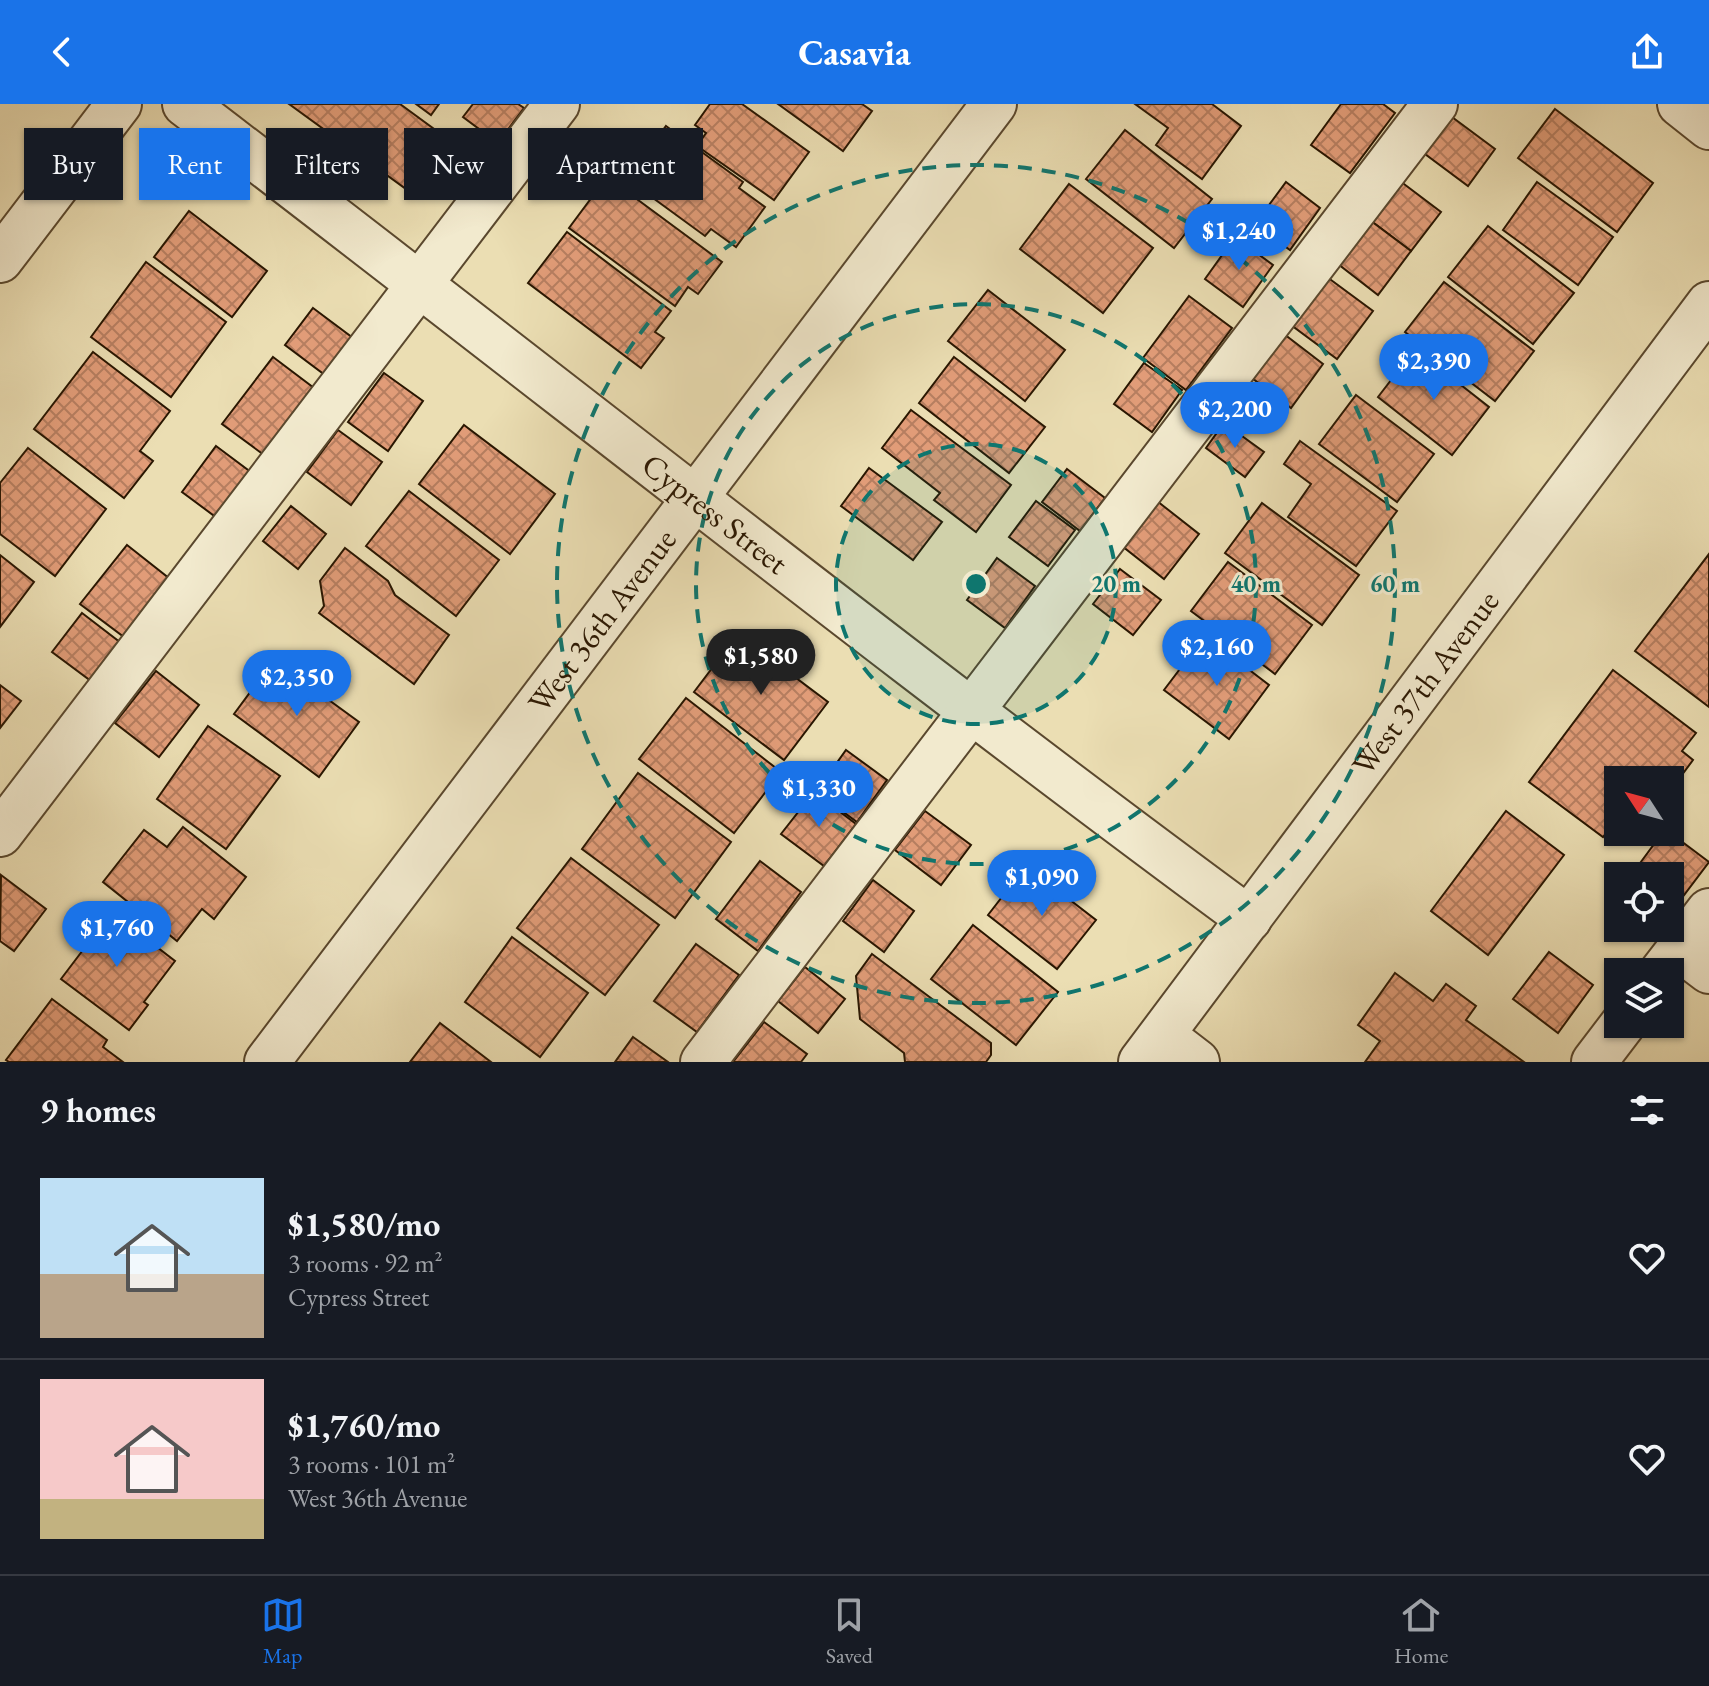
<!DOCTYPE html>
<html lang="en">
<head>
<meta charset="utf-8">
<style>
	:root { --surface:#171b24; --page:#242831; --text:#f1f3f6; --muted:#9ea1a6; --line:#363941; --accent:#1a73e8 }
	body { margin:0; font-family:"EB Garamond",serif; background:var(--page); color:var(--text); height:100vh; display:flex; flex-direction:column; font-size:30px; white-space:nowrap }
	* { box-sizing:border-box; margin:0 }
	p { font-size:26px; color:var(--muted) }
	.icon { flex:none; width:44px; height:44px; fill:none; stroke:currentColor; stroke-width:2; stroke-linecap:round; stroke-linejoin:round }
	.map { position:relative; height:958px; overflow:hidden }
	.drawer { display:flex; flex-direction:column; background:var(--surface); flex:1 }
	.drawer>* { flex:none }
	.hud { position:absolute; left:24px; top:24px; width:800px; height:72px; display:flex; gap:16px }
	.needle { width:52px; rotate:306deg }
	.fabs { position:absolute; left:1604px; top:662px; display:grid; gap:16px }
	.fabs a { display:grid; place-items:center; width:80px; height:80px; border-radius:0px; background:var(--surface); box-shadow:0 2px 6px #0004; font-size:40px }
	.price { position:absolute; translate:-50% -68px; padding:0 18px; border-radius:28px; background:var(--accent); color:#fff; font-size:26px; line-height:52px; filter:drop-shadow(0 2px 4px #0008) }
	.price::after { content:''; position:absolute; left:50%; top:48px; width:24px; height:18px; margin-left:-12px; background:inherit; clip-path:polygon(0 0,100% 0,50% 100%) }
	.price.on { background:#222; color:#fff }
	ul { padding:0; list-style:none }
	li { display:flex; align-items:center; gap:24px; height:200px; padding:0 40px }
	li+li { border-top:2px solid var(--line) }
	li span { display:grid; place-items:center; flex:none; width:224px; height:160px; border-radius:0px; color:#555 }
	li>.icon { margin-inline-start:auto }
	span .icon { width:96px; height:96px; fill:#fffc; stroke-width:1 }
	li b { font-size:34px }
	h2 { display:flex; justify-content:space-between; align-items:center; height:96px; padding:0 40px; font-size:34px }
	.tag { padding:0 28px; border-radius:0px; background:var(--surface); box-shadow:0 2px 6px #0004; font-size:28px; line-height:72px }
	.tag.on { background:var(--accent); color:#fff }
	header { display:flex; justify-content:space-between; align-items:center; height:104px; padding:0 40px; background:var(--accent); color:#fff; font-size:36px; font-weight:700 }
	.tabs { display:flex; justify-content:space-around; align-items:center; height:112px; border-top:2px solid var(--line); background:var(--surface); font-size:22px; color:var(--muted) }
	.tabs a { display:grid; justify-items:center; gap:4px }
	.tabs .on { color:var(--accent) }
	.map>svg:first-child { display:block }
	.building { fill:url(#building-cross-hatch); stroke:#291601; stroke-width:2 }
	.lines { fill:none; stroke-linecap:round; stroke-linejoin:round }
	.minor-casing { stroke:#5a482e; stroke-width:48 }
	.minor { stroke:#f2eace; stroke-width:44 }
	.ring { fill:none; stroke:#0f766e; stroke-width:4; stroke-dasharray:14 10 }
	.labels { text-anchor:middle; stroke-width:6; stroke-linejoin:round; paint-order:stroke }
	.street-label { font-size:32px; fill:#291601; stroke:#f2eace }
	.centre { fill:#0f766e; stroke:#f2eace; stroke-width:4 }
	.ring-label { font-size:24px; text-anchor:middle; font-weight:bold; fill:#0f766e; stroke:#f2eace; stroke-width:6; stroke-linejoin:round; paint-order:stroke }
</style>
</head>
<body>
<header><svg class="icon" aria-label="back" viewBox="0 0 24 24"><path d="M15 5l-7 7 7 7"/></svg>Casavia<svg class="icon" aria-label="share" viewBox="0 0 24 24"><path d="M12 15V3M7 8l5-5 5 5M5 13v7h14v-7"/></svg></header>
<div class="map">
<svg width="1709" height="958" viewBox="0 0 1709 958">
	<defs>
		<pattern id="building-cross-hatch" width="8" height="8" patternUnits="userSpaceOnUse" patternTransform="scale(2)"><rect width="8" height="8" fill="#e19c78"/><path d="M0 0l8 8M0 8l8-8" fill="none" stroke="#b67e60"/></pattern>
	</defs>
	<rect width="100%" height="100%" fill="#ebdeb3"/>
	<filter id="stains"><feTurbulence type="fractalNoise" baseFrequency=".0025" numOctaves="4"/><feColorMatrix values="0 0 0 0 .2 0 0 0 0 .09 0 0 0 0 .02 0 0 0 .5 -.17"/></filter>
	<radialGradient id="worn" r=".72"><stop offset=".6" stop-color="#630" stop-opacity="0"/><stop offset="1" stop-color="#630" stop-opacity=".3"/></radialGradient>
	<g class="building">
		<polygon points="289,0 400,0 445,33 406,85"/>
		<polygon points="416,0 439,0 431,11"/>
		<polygon points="473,0 518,0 524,4 498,39 463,13"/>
		<polygon points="710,0 742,0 809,48 774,96 697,42 706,29 695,21"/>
		<polygon points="778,0 862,0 872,7 843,47"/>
		<polygon points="1135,0 1212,0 1241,22 1202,75 1156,41 1168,24"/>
		<polygon points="1341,0 1383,0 1395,9 1350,69 1311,41"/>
		<polygon points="1555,5 1653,79 1617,128 1518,54"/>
		<polygon points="1452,13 1495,45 1468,82 1425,50"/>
		<polygon points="666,22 743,78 739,84 765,103 736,143 711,125 705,132 627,75"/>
		<polygon points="1125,26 1212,95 1174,144 1086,75"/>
		<polygon points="448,33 482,58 466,79 432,54"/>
		<polygon points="607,73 722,158 698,190 688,183 675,202 569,124"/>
		<polygon points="1400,77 1441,108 1411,147 1370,116"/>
		<polygon points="1286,78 1320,104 1290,146 1255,120"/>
		<polygon points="1537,78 1613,133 1578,181 1503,126"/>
		<polygon points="1069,80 1153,144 1103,209 1020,145"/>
		<polygon points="189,107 267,167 232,213 154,153"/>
		<polygon points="1371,117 1411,147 1378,191 1338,160"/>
		<polygon points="1488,122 1574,189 1533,240 1448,173"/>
		<polygon points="567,128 671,207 655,228 664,234 641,264 528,179"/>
		<polygon points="1235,133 1273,161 1243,203 1205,175"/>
		<polygon points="146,158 226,218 171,293 91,233"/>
		<polygon points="1327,173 1373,207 1337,255 1291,221"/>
		<polygon points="1444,178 1534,247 1495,297 1405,228"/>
		<polygon points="988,186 1065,246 1025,297 948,237"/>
		<polygon points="1189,192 1232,224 1186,286 1143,254"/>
		<polygon points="313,204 353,234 325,271 285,241"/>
		<polygon points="1284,230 1323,260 1291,304 1252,274"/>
		<polygon points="1415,245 1489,303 1452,351 1378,293"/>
		<polygon points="93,248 170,307 140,347 153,357 124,394 34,325"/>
		<polygon points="273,253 314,284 264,351 222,320"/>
		<polygon points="954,253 1045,323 1009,369 919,299"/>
		<polygon points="1144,259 1182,286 1152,328 1114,300"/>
		<polygon points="384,269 423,297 388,347 348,318"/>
		<polygon points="1356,291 1434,350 1397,398 1319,340"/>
		<polygon points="911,306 1011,381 976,428 934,396 940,389 882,344"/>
		<polygon points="1224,319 1264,348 1245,373 1206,344"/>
		<polygon points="464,321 555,390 510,450 419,380"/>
		<polygon points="338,326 382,358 351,401 307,368"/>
		<polygon points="1300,337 1397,407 1356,462 1288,413 1311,380 1284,360"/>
		<polygon points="216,342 252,369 217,414 182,388"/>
		<polygon points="28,344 106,405 55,472 0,430 0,379"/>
		<polygon points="869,364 942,418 913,456 841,402"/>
		<polygon points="1067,365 1105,394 1080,427 1042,398"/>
		<polygon points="409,387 499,456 456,512 366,442"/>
		<polygon points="1036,397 1075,426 1048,462 1009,433"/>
		<polygon points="1157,397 1199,430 1164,475 1122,442"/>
		<polygon points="1262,399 1359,471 1322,521 1225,449"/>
		<polygon points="291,402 326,430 298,465 263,437"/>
		<polygon points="127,441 170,475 124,533 80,500"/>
		<polygon points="345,444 388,477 395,491 449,531 414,580 319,509 324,502 320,477"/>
		<polygon points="1709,450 1709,603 1635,547"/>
		<polygon points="0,451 34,478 0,523"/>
		<polygon points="997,454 1035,482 1005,524 967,496"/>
		<polygon points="1228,458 1312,521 1275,570 1191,507"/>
		<polygon points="1120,465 1161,496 1133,531 1093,500"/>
		<polygon points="82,509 121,539 91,577 52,548"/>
		<polygon points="738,530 828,598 784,656 694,588"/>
		<polygon points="1205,532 1269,581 1229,635 1164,586"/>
		<polygon points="274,556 359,618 319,673 234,610"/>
		<polygon points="1613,566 1696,629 1682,647 1693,656 1670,687 1670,676 1618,676 1618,714 1603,733 1529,678"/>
		<polygon points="156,567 199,601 159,653 115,619"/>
		<polygon points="0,581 21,597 0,624"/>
		<polygon points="686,594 781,668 734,729 639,655"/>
		<polygon points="208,622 280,672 226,745 157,695"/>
		<polygon points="846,646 887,676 857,718 816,688"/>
		<polygon points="638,669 731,738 675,814 582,745"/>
		<polygon points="814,688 856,720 824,762 781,730"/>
		<polygon points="925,707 971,741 941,781 895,746"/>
		<polygon points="1506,707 1564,751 1488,851 1431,807"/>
		<polygon points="183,723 246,773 214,815 202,805 177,837 103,778 144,726 167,743"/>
		<polygon points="1663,728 1669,728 1709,758 1675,803 1670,799 1670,772 1632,770"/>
		<polygon points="571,754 659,821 605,891 517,824"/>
		<polygon points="760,757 801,788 758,847 716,815"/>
		<polygon points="1026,762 1096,816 1057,865 988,811"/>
		<polygon points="1,771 46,805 14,847 0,837"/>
		<polygon points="873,776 914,807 884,848 843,817"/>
		<polygon points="105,803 175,857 144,898 148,901 129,926 61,875 86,842 79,836"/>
		<polygon points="973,821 1058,888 1016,941 931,875"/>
		<polygon points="512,833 588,889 540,953 465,898"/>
		<polygon points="696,840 739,871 697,928 654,897"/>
		<polygon points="1549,848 1593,881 1558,929 1513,895"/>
		<polygon points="872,850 991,939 991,951 986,958 905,958 904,949 860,915 856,872"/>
		<polygon points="805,863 845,895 818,929 778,897"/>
		<polygon points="1395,869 1433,897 1446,880 1476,902 1466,916 1524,958 1365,958 1380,937 1358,921"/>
		<polygon points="52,895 107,936 103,943 123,958 9,958 6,956"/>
		<polygon points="764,918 807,950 801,958 733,958"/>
		<polygon points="440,919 491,958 410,958"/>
		<polygon points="633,933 668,958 615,958"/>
	</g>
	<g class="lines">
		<g class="minor-casing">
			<g id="minor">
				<path id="s1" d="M185,0c355,271 704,550 1064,815"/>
				<polyline points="1680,0 1709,23"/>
				<polyline points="0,156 119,0"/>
				<polyline points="0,730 557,0"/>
				<polyline points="1680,845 1709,867"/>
				<polyline points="1662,868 1709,807"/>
				<polyline points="1162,931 1197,958"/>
				<path id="s2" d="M267,958l727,-958"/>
				<polyline points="703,958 1435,0"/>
				<path id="s3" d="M1141,958l568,-758"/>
				<polyline points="1594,958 1623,920"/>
			</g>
		</g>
		<use href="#minor" class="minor"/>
	</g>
	<circle cx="976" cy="480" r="140" fill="#0f766e" fill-opacity=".12"/>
	<g class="ring">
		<circle cx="976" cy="480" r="140"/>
		<circle cx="976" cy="480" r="280"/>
		<circle cx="976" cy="480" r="419"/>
	</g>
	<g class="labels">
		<g class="street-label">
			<text dy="11" stroke="none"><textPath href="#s1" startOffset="670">Cypress Street</textPath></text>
			<text dy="11" stroke="none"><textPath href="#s2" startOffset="554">West 36th Avenue</textPath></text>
			<text dy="11" stroke="none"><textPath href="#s3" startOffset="474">West 37th Avenue</textPath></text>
		</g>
	</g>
	<circle cx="976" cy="480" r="12" class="centre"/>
	<g class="ring-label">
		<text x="1116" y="488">20 m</text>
		<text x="1256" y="488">40 m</text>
		<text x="1395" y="488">60 m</text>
	</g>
	<rect width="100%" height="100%" filter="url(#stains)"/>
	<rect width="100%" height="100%" fill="url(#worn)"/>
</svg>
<div class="fabs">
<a><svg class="needle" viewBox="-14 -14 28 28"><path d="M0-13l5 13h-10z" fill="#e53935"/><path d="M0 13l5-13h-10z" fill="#9ea1a6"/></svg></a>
<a><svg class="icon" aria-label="locate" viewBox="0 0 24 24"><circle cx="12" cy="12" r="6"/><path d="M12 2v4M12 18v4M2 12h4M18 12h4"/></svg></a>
<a><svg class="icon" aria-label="layers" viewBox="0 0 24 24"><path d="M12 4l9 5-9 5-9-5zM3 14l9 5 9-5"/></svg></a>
</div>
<b class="price" style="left:1239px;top:168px">$1,240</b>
<b class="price" style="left:1434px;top:298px">$2,390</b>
<b class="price" style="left:1235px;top:346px">$2,200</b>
<b class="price" style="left:1217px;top:584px">$2,160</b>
<b class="price on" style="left:761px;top:593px">$1,580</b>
<b class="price" style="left:297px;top:614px">$2,350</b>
<b class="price" style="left:819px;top:725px">$1,330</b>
<b class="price" style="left:1042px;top:814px">$1,090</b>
<b class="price" style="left:117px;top:865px">$1,760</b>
<div class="hud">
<a class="tag">Buy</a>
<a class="tag on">Rent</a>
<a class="tag">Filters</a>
<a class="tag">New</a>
<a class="tag">Apartment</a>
</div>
</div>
<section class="drawer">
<h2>9 homes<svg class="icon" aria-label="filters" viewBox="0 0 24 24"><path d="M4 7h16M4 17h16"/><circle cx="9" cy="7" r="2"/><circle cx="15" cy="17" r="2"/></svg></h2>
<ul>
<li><span style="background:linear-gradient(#bfe0f5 60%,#b9a48a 0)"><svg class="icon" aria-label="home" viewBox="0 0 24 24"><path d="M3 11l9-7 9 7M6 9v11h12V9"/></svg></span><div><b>$1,580/mo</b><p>3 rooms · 92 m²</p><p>Cypress Street</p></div><svg class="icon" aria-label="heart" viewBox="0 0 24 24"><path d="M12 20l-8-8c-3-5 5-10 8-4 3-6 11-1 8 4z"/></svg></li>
<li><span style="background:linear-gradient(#f6c9c9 75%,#c2b280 0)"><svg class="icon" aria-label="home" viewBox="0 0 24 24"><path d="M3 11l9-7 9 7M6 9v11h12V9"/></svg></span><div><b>$1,760/mo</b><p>3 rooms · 101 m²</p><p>West 36th Avenue</p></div><svg class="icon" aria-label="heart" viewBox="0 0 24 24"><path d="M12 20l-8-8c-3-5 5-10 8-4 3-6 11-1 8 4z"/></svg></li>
</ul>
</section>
<nav class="tabs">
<a class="on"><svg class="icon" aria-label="map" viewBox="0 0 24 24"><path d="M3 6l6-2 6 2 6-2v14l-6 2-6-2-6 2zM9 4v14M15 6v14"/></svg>Map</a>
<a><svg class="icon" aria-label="saved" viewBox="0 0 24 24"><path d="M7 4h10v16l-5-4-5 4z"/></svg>Saved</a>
<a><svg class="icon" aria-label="home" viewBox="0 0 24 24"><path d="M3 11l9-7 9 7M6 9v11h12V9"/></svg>Home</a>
</nav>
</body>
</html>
